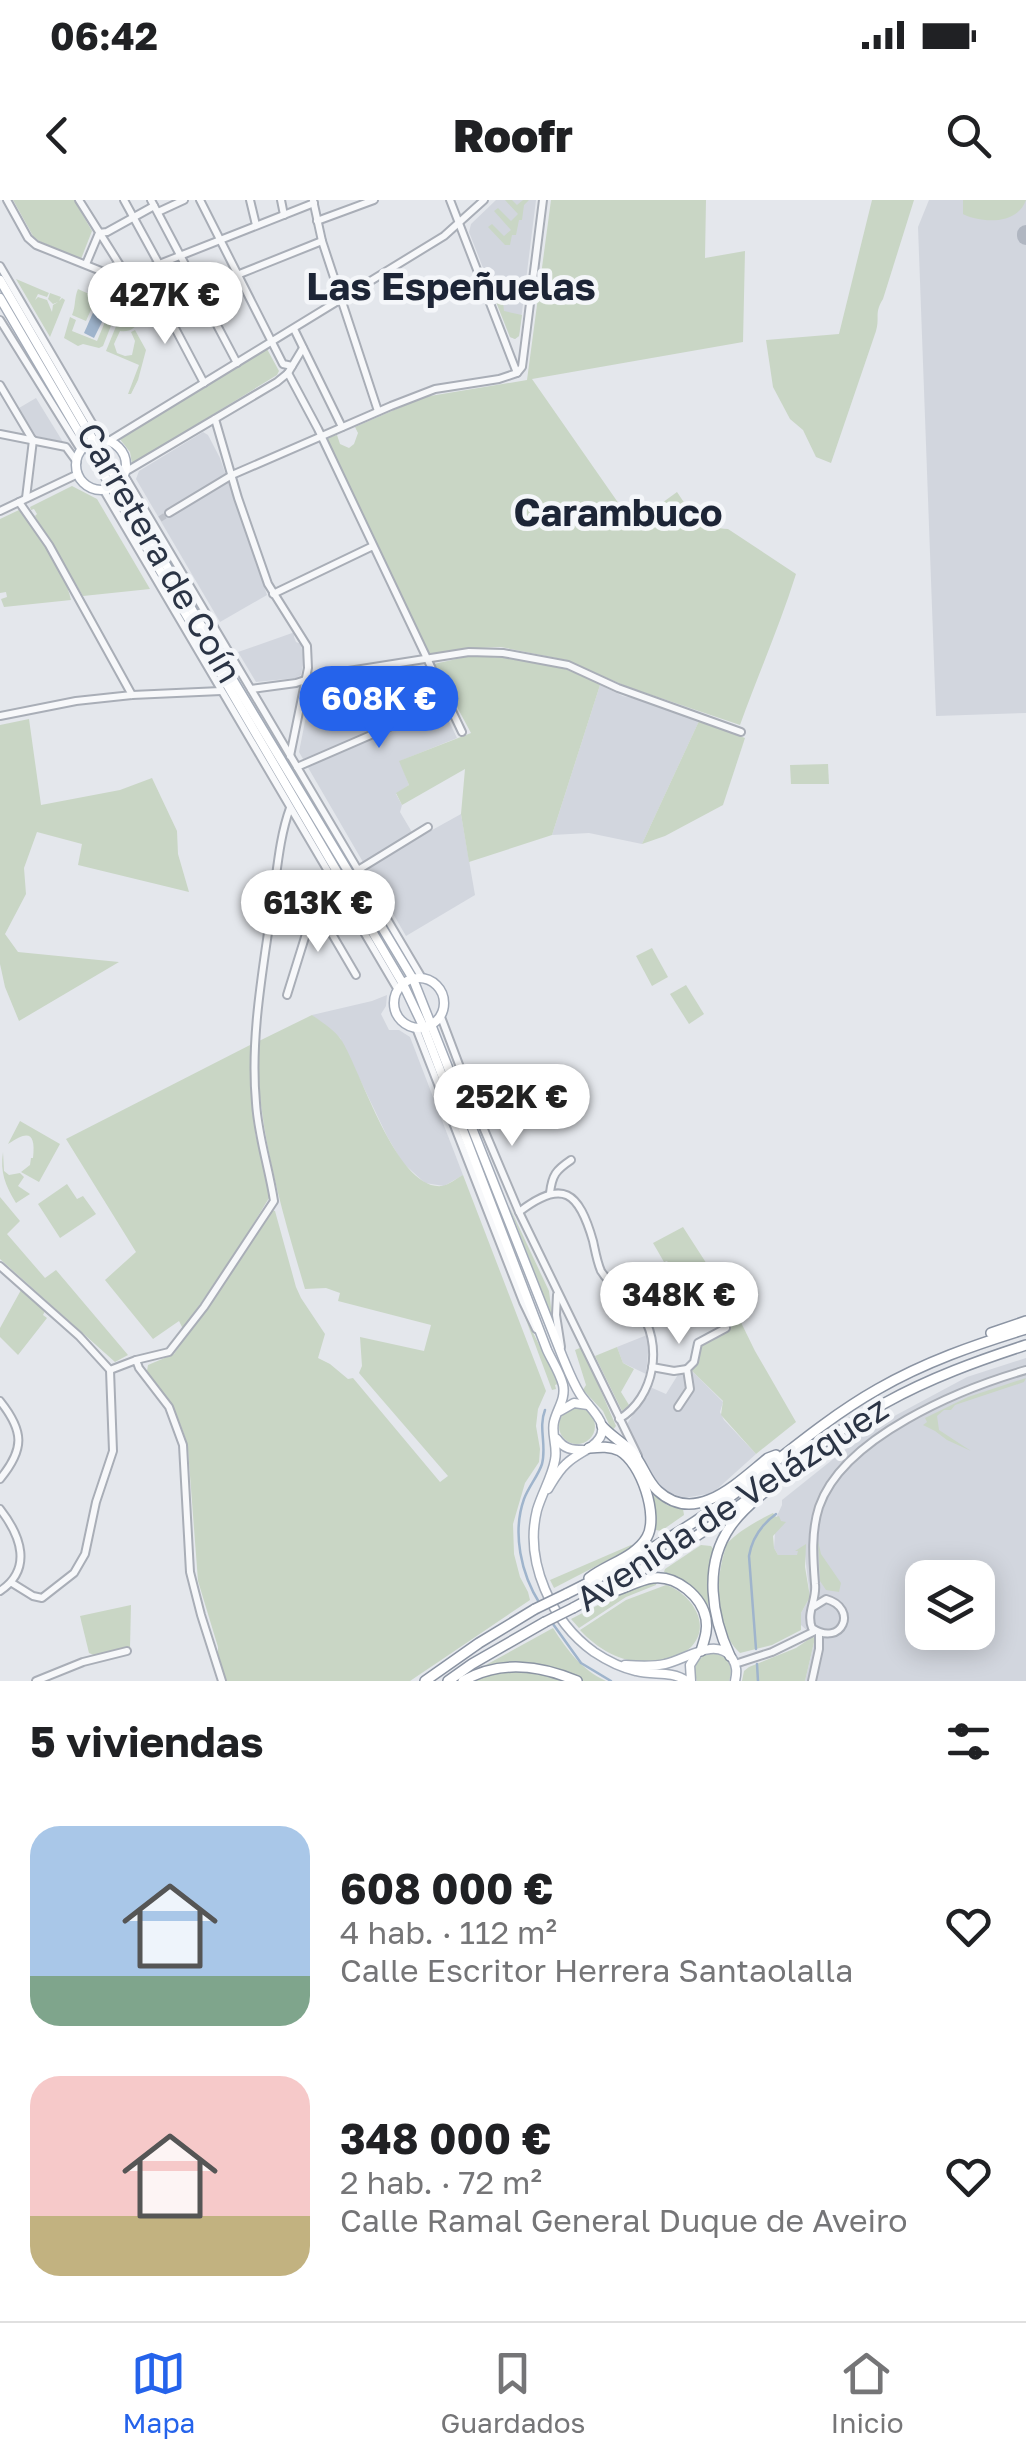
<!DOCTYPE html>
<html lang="es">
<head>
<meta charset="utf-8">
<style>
	:root { --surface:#fff; --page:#f6f6f6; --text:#202124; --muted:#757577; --line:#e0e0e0; --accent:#2563eb }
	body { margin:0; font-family:"Golos Text",sans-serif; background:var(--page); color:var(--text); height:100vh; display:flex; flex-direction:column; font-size:38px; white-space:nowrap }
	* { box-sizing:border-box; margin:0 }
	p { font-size:32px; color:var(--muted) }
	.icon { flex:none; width:55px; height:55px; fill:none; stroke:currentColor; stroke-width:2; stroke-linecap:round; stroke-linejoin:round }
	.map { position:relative; height:1481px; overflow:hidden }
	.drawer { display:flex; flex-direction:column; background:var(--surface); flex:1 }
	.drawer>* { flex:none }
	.controls { position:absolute; left:905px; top:1360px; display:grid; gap:20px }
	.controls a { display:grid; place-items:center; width:90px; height:90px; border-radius:20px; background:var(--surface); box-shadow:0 5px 25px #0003; font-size:50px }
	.price { position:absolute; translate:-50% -85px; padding:0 22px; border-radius:35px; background:#fff; color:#222; font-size:32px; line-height:65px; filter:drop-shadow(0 2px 5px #0008) }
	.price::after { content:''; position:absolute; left:50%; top:60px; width:30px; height:22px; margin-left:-15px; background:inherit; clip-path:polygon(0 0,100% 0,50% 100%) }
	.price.active { background:var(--accent); color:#fff }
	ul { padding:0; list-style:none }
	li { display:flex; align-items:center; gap:30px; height:250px; padding:0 30px }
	li span { display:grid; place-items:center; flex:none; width:280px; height:200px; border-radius:30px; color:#555 }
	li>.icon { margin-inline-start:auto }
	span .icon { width:120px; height:120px; fill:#fffc; stroke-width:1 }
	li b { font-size:42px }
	h2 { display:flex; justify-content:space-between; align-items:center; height:120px; padding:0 30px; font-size:42px }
	.status { display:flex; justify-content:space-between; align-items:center; height:70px; padding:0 50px; background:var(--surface); direction:ltr }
	.status svg { height:28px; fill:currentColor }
	header { display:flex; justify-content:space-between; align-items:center; height:130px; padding:0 30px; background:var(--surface); font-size:45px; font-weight:800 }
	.tabs { display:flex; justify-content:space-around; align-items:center; height:140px; border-top:2px solid var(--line); background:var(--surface); font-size:28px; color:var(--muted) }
	.tabs a { display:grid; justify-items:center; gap:5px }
	.tabs .active { color:var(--accent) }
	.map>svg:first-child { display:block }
	.built { fill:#d2d6de; fill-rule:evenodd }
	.green { fill:#c9d6c5 }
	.water { fill:#9fb4cc }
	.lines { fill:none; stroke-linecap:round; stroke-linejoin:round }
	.stream { stroke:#9fb4cc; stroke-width:2.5 }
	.taxiway { stroke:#b0b6c1; stroke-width:18 }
	.minor-tunnel { stroke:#bfc3cb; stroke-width:6; stroke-dasharray:6 3; stroke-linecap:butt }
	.minor-casing { stroke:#a9aeb7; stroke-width:10 }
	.major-casing { stroke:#a3abb8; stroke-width:11 }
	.highway-casing { stroke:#8b94a3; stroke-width:12 }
	.minor { stroke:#f7f8fa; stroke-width:6 }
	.major { stroke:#fff; stroke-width:8 }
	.highway { stroke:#fff; stroke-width:9 }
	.highway-bridge-casing { stroke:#8b94a3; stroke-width:12; stroke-linecap:butt }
	.highway-bridge { stroke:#fff; stroke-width:9 }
	.labels { text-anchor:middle; stroke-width:9; stroke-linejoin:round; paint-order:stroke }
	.street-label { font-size:35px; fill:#2b3445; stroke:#f4f6f9 }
	.neighbourhood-label { font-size:38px; font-weight:bold; fill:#1d2536; stroke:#f4f6f9 }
</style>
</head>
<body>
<div class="status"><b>06:42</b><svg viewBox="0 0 49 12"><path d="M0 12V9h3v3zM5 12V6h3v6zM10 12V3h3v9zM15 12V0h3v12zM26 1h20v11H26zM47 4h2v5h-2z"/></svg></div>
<header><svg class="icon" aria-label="back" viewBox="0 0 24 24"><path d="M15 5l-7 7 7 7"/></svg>Roofr<svg class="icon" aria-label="search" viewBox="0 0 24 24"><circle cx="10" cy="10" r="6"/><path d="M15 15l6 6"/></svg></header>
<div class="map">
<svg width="1026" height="1481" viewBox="0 0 1026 1481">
	<rect width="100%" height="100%" fill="#e4e7ec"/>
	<g class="built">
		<polygon points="496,0 536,0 519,136 515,139 510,137 469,32 471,24"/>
		<polygon points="929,0 1026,0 1026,513 936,516 918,27"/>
		<polygon points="36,198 47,216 63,242 36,236 19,208"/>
		<polygon points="203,232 208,235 220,258 267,395 220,422 136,279 139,271"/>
		<polygon points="295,432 294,437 296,442 301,444 304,460 301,475 296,478 256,482 238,452"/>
		<polygon points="419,467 423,468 457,538 400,561 409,585 396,594 402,605 400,612 416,639 461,614 475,695 406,736 299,552 311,491 314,486"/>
		<polygon points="600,485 623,496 658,504 699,521 642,644 589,633 552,635"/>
		<polygon points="387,795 386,806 381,814 389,830 399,830 410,837 463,975 444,986 425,983 402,962 387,936 340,838 312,815 372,801"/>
		<polygon points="647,1135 649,1142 646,1174 623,1163 617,1147"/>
		<path d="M1026,1158v323h-221l10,-43 -14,-13v-12l9,-16 -5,-42h-27l-4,-7 2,-30 6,-13v-5l90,-72 95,-51zM922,1378h56v54h-56z"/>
		<polygon points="692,1171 723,1202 720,1212 724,1220 756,1254 716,1290 707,1294 684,1298 665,1291 652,1276 627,1224 644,1197 647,1198 650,1187 666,1194 679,1173"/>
	</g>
	<g class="green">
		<polygon points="13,0 74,0 92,31 81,59 39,41 33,36"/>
		<polygon points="505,0 512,0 517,5 523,0 529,0 524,5 522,20 519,20 516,35 512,35 510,45 505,45 488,27 492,24 504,36 511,30 494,11 498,8 511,21 518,14"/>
		<path d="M551,0h155l-1,58 40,-7 -2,91 -211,37 101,145 44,-32c15,22 21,35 51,37l68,45c-16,51 -38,101 -56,151l-112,-38 -62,-27 -65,-13 -23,1 -49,6 -101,-211v-5l9,-3 3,9 9,4 5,-4 4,-11 -3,-6 69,-30 103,-17z"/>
		<path d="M872,0h42l-31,99c-9,14 -3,18 -7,32l-45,132 -15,-6 -13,-27 -13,-11 -17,-32 -7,-47 73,-6z"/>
		<path d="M963,0h63c-8,24 -43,24 -63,14z"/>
		<polygon points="16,79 49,93 47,97 38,94 35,100 38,97 47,100 52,112 53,105 58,102 53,104 48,99 50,93 61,97 59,101 62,98 65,100 50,137"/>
		<polygon points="497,83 502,83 499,101 503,102 504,111 522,115 519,136 515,139 510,137 489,84 496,85"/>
		<path d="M78,89l11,5 -1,2 4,2 2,-2 20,8 2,9 -13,33 -4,2 -16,-4 -5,2 -14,-8 6,-21 6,3 -4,11 25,10 13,-31 -16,-7 -8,18 -14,-6c4,-9 2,-17 6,-26z"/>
		<path d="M144,96l5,2c-6,15 -10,36 -29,33l-6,13 3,9 8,3 7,-1 3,-14 -4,-9 4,-2 11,20 -8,30 -7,14h-3l11,-29 -33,-14 15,-37 -1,-8 12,5 6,-1z"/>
		<polygon points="267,149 279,171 277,175 132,264 130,252 119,238"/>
		<polygon points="72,286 97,299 150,389 83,396 35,316 37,314 34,309 31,310 30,307"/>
		<path d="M19,310c19,27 45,57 52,90l-67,7 -3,-8 6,-2 -1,-5 -6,1v-74z"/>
		<path d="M470,456c44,2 92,5 130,29l-48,150 -83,27 -8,-48 4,-45 -63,36 -6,-12 13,-8 -10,-24 72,-28 -37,-69z"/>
		<polygon points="29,519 41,605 120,590 152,578 177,631 178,654 189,692 78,665 82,644 37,632 24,668 26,694 5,734 18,752 119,762 19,821 5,787 0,764 0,525"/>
		<polygon points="699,521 745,538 723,605 665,636 642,644"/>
		<polygon points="828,564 829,584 791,584 790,565"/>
		<polygon points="652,748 668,777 652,786 636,756"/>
		<polygon points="686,785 704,814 689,824 670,794"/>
		<path d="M312,815c11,8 23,15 30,26 20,33 55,150 100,145 7,-1 15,-8 21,-11l83,216 -8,18 -2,17 4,23 -1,13 -14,21 -12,41 1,30 6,23 8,15 2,8 -120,81h-184l-8,-23v-11l-20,-66 -10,-132c-6,-31 -23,-53 -41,-78l1,-6 26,-11 97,-144 4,1 21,76 5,11 24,36 -7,24 12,6 18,15 5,-1 87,104 8,-6 -89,-103 3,-7 -2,-29 64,14 7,-26 -93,-24 2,-8 -14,-5 -21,1c-18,-61 -36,-121 -44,-184 -3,-21 -2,-43 -2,-64z"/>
		<polygon points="252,844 255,933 269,989 269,998 238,1049 183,1129 179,1121 153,1139 105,1080 136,1052 66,939"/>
		<path d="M20,921l40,23 -21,38 -18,-10 9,-7 1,-7h2c3,-26 -5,-28 -25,-14z"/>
		<path d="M3,952l1,19 5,4 11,-2 4,4 -6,9 12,8 -14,9c-11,-18 -16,-31 -13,-51z"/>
		<polygon points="67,984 77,999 83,996 96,1014 60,1038 38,1004"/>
		<polygon points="0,997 20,1021 7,1034 45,1078 56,1070 128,1155 115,1162 0,1059"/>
		<polygon points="509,1006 549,1091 552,1115 551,1115"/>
		<polygon points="683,1027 730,1100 755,1151 796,1222 756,1254 721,1215 723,1201 692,1171 700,1155 702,1143 709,1137 707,1133 720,1128 705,1105 683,1078 681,1080 667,1061 664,1062 653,1043"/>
		<polygon points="21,1090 45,1111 43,1115 47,1118 18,1155 0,1137 0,1128"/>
		<path d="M522,1109c11,26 25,49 36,75l-3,1 1,4 -4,1z"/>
		<polygon points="582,1147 616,1226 612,1231 603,1211 583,1190 586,1185 575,1150"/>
		<polygon points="617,1147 623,1163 634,1169 621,1192 629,1205 622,1211 595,1156"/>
		<polygon points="1026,1178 1024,1182 955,1205 951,1210 944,1210 937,1216 939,1230 971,1251 947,1240 935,1231 923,1225 927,1222 925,1218 968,1197"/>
		<circle cx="577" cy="1226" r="18"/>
		<polygon points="653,1295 667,1305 683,1309 684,1315 661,1331 656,1330"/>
		<path d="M773,1313l3,4 3,-1 2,5 5,1 -13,14 1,12 4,7h19l1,-4h-3l11,-7 -1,23 5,30 -9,16v17l-29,15 -32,8c-24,-23 -25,-61 -18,-92 0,-1 4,-14 4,-16 9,-12 34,-26 47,-32z"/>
		<polygon points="818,1341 821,1354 841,1383 839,1392 826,1390 820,1381"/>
		<polygon points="631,1345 633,1347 554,1388 550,1380"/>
		<polygon points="701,1345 711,1346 714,1350 709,1373 708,1408 689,1384 664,1372 665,1369"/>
		<polygon points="657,1380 656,1385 626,1397 579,1428 571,1419 631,1388"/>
		<path d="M666,1385c23,7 47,39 26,61 -4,5 -14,9 -20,11 -35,13 -68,-1 -92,-27l46,-30z"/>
		<polygon points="131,1405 130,1448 96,1456 89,1453 80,1416"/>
		<path d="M553,1428c14,22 29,42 53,53h-23l-31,-13 -79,4z"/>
		<polygon points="812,1437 815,1438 805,1481 742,1481 744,1471 749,1467 796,1448"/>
		<path d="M710,1453c16,1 25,12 19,28h-32c-5,-14 -1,-23 13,-28z"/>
		<polygon points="534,1471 570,1481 469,1481 493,1472"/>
	</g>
	<polygon class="water" points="96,106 107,112 94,138 84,133"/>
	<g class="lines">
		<g class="stream">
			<path d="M540,1404c-19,-30 -28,-71 -16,-105 5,-13 14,-23 18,-35 5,-19 -4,-36 3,-54"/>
			<polyline points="553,1424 581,1463 611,1481"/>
			<path d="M756,1449l-7,-93c3,-18 12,-31 27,-42"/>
			<polyline points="757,1464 758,1481"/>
		</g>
		<polyline class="taxiway" points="1026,34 1026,36"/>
		<polyline class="minor-tunnel" points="160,319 169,313"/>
		<g class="minor-casing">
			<g id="minor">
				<polyline points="7,0 28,38 36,45 121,79 134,80"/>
				<polyline points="79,0 128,78"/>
				<polyline points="124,0 159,64"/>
				<polyline points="151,0 237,163"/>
				<polyline points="200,0 283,164 292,166"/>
				<polyline points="250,0 256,25"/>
				<polyline points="281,0 284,15"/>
				<polyline points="313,0 322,41 378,211"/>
				<polyline points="450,0 517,173"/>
				<polyline points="158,12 184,0"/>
				<polyline points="317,21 374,0"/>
				<polyline points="86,64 99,33 107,32 154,6"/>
				<polyline points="0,66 102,240"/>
				<polyline points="139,72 314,3"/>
				<circle cx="141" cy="80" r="7"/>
				<polyline points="237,75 322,41"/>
				<polyline points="147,84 157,94 204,183"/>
				<polyline points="0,120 81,250"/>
				<polyline points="294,129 342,227"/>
				<polyline points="518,172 522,167 543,0"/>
				<polyline points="288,173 318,229 462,532"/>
				<polyline points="0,185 32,239"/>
				<polyline points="215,219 238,298 268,384 307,446 308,468 290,556"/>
				<polyline points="0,234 66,247 77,262"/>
				<polyline points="109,241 444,36 484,0"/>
				<polyline points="125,272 277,182 288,173 303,148"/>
				<polyline points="124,275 422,778"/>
				<polyline points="103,289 398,790"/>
				<polyline points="26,298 33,240"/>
				<polyline points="19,302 49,345 132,495"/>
				<polyline points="0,311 78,274"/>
				<polyline points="169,313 232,275 391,206 435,189 499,179 517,173"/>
				<polyline points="273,394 373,346"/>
				<polyline points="251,489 296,483 317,476 469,452 503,453 568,465 618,488 741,532"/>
				<polyline points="0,516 76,501 132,495 221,491"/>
				<polyline points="297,567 447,502"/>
				<polyline points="358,670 428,627"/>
				<polyline points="276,680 314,693 335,683"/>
				<polyline points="314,693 312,700 315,705 356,775"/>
				<polyline points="287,795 315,705"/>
				<polyline points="441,817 480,920 519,1012 638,1256"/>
				<polyline points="416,828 523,1102 536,1129"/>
				<path d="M550,993c2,-18 6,-23 21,-33"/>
				<path d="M519,1012c44,-34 60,-20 74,29 2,9 4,21 8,30 9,15 27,26 38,39 25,33 16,88 -20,109"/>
				<polyline points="0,1066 79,1136 110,1170"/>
				<polyline points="557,1095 556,1115 561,1147"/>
				<path d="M136,1160l33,-8 35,-45 70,-106c-5,-33 -16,-65 -18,-98 -6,-66 7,-133 16,-198 5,-32 7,-67 18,-97"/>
				<polyline points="652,1167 674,1171 687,1169"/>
				<polyline points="110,1170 136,1160 139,1168 169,1207 183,1245 190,1372 201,1415 222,1481"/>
				<path d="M0,1201c24,30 25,48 0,78"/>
				<polyline points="678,1207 690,1189 687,1169 694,1162 698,1143 726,1128"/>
				<path d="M0,1309c21,27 33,60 0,82"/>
				<polyline points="12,1383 33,1396 42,1398 74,1373 85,1354 96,1302 113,1251 110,1170"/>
				<path d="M813,1407l13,-8c33,9 16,49 -14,29 -6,-16 5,-28 3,-44 -2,-26 -4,-52 4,-77 24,-70 141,-118 207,-137"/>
				<polyline points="735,1464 772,1452 815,1431"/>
				<polyline points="36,1481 83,1462 127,1451"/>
				<polyline points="812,1481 819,1449 819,1433"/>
			</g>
		</g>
		<g class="major-casing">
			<g id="major">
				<path d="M0,80l233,400 180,299 150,379c5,12 10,25 17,36 10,16 37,33 12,52 -8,6 -18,10 -26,18 -8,7 -13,17 -18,25"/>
				<path d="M0,98l403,686 21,44 123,322c5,11 13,23 16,35 3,14 -6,24 -9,37 -3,12 4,25 1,38 -3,17 -13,33 -18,50 -13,52 15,112 57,142 12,8 28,16 42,19 18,5 34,-1 51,10"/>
				<circle cx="101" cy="265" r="25"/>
				<circle cx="419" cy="803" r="25"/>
				<polyline points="560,1211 574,1203 588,1205"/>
				<path d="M557,1239c7,10 15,11 26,11"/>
				<path d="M625,1465c14,1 27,2 40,-1 20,-4 51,-28 67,-6 5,8 5,14 3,23"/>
				<polyline points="691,1481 690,1465 697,1454"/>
			</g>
		</g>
		<g class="highway-casing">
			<g id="highway">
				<polyline points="991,1133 1026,1121"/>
				<path d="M602,1226c9,10 20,16 30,26 11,12 14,28 26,39 38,35 80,-9 110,-33l8,-3"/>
				<path d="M589,1378c18,-14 47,-21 58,-41 12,-21 -6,-74 -27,-86 -10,-5 -20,-4 -31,-3"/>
				<path d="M608,1393c15,-3 29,-13 45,-15 24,-3 49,19 53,41 2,12 -2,21 -5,32"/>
				<path d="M566,1394c57,-28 113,-59 164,-97 49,-37 95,-78 148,-108 47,-27 96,-44 148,-60"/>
				<path d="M573,1408c45,-24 89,-49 131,-77 61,-42 116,-92 181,-128 45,-25 92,-42 141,-58"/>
				<path d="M730,1456c-18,-39 -27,-90 0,-129 19,-28 58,-51 85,-72"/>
				<polyline points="425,1481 479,1443 535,1409"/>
				<polyline points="448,1481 472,1464 545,1422"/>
				<path d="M463,1481c36,-21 77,-16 114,0"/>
			</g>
		</g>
		<use href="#minor" class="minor"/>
		<use href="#major" class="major"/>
		<use href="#highway" class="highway"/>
		<g class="highway-bridge-casing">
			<g id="highway-bridge">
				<polyline points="535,1409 566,1394"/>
				<polyline points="545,1422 573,1408"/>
			</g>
		</g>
		<use href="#highway-bridge" class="highway-bridge"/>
	</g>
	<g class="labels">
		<g class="street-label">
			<text transform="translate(159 353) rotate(60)" y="12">Carretera de Coín</text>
			<text transform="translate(732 1304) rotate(-33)" y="12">Avenida de Velázquez</text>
		</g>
		<g class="neighbourhood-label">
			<text x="451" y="100">Las Espeñuelas</text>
			<text x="618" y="326">Carambuco</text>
		</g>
	</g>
</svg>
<div class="controls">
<a><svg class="icon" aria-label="layers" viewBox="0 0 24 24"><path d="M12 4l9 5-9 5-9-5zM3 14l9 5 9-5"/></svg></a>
</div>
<b class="price" style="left:165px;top:147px">427K €</b>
<b class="price active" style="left:379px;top:551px">608K €</b>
<b class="price" style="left:318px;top:755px">613K €</b>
<b class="price" style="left:512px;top:949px">252K €</b>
<b class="price" style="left:679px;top:1147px">348K €</b>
</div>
<section class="drawer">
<h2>5 viviendas<svg class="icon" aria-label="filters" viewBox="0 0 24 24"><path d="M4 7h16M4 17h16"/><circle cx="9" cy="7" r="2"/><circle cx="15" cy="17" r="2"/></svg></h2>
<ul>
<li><span style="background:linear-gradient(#a9c7e8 75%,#7fa58c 0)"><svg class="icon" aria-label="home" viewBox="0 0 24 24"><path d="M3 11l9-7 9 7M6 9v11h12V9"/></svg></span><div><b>608 000 €</b><p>4 hab. · 112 m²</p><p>Calle Escritor Herrera Santaolalla</p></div><svg class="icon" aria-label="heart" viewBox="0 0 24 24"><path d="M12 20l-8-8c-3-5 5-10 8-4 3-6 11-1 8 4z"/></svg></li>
<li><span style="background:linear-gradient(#f6c9c9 70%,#c2b280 0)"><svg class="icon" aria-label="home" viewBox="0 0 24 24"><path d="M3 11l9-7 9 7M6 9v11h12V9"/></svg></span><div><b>348 000 €</b><p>2 hab. · 72 m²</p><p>Calle Ramal General Duque de Aveiro</p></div><svg class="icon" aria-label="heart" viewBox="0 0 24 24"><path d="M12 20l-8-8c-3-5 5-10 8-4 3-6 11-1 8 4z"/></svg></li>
</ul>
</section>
<nav class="tabs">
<a class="active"><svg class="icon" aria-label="map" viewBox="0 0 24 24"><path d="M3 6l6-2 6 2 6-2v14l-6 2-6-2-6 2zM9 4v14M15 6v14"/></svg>Mapa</a>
<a><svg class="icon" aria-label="saved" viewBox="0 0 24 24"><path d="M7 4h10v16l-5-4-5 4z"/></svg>Guardados</a>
<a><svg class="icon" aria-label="home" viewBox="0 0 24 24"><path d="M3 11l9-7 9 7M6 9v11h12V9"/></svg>Inicio</a>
</nav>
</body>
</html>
